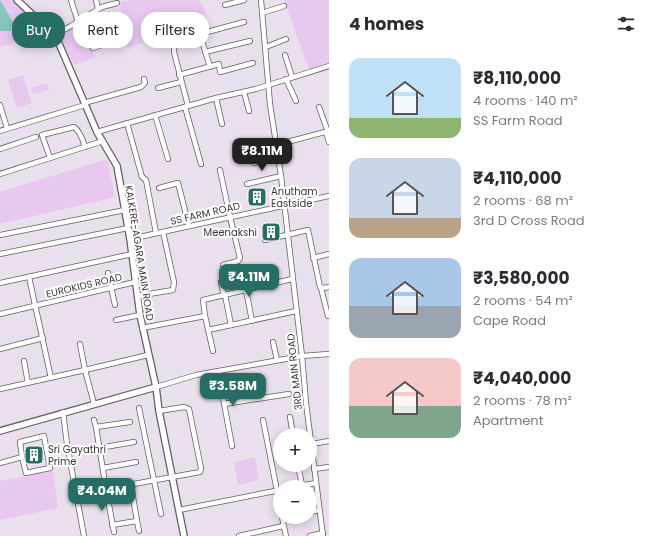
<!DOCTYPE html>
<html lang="en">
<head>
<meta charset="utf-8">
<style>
	:root { --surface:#fff; --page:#f2f2f3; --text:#2b2b33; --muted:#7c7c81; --accent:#256d65 }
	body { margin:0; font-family:Poppins,sans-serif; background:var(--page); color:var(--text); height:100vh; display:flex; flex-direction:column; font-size:15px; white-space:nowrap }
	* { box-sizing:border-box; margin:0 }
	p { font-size:13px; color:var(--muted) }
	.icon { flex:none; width:22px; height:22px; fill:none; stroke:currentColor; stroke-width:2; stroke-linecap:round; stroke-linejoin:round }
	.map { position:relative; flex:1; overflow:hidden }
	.panel { display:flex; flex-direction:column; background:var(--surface); width:328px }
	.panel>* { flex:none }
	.guide { position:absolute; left:12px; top:12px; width:257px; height:36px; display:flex; gap:8px }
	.fabs { position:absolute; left:273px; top:428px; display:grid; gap:8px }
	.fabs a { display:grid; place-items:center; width:44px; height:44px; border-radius:50%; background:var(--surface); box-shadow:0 2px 10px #0003; font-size:20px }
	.price { position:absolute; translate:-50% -34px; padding:0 9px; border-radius:8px; background:var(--accent); color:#fff; font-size:13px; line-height:26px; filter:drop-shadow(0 1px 2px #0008) }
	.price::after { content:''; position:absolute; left:50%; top:24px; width:12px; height:9px; margin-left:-6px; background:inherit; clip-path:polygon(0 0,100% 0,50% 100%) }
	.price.selected { background:#222; color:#fff }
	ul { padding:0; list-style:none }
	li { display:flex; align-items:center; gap:12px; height:100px; padding:0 20px }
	li span { display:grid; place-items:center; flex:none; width:112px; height:80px; border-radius:12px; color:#555 }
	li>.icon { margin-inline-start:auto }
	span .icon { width:48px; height:48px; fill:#fffc; stroke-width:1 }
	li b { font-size:17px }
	h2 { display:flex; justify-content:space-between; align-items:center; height:48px; padding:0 20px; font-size:17px }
	.tag { padding:0 14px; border-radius:16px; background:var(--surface); box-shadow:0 2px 10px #0003; font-size:14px; line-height:36px }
	.tag.selected { background:var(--accent); color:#fff }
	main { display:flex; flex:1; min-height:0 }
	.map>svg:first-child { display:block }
	.green { fill:#e8c8ef }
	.water { fill:#85c6bd }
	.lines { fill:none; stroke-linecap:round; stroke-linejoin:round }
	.minor-casing { stroke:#645b66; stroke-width:6 }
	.tertiary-casing { stroke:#645b66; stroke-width:8 }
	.minor { stroke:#fff; stroke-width:4.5 }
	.tertiary { stroke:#fff; stroke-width:5.5 }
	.labels { text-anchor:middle; stroke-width:4; stroke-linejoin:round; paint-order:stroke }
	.poi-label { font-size:10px; fill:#3b373c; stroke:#fff; text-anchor:start }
	.street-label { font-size:10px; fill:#3b373c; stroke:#fff }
</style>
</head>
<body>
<main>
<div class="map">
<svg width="329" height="536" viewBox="0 0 329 536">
	<rect width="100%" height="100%" fill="#eadfec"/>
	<g class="green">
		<polygon points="0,0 11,0 36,24 42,35 0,47"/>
		<polygon points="129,0 199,0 206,12 174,32 127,48 120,2"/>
		<polygon points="284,0 329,0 329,63 309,70"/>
		<polygon points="82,21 95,58 74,65 60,36"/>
		<polygon points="23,75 32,103 17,108 8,80"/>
		<polygon points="47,83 49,90 33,94 31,88"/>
		<polygon points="107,159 115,197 0,224 0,192"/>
		<polygon points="255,457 259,480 238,485 234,462"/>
		<polygon points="53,471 58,508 0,520 0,481"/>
	</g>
	<polygon class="water" points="0,0 13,22 11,31 0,31"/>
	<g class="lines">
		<g class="minor-casing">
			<g id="minor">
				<polyline points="71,0 78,22"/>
				<polyline points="96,0 98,9"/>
				<polyline points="261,0 270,104 281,176 302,356 306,403 323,536"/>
				<polyline points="225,5 244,0"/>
				<polyline points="262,13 284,6"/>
				<polyline points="83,19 93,48 126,37"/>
				<polyline points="196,21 210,67"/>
				<polyline points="86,29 120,19"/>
				<polyline points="200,34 244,22"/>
				<polyline points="54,35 71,26 102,7 117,3"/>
				<polyline points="266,47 286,39"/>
				<polyline points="205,52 250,41"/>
				<polyline points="285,55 292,77"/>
				<polyline points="179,75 219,64 220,72 253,63"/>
				<polyline points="286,79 296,101"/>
				<polyline points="158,88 181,82"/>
				<polyline points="244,92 249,111"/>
				<polyline points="216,98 222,124"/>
				<polyline points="84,103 141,87 145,83 144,79"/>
				<polyline points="0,105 7,128"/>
				<polyline points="188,106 174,52 174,48 176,45 201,38"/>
				<polyline points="185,107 201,164"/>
				<polyline points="319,107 328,132"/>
				<polyline points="155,115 168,159"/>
				<polyline points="127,123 142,177 146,180 156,233"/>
				<polyline points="0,131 85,105"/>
				<polyline points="97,132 216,98 256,89 329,66"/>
				<polyline points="326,132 329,142"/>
				<polyline points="276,145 329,131"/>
				<polyline points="0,149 36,137"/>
				<path d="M50,158l-8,-23 32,-8c6,4 9,13 11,20"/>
				<polyline points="254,163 278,158"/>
				<polyline points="220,170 230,217 240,258 238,261 223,265"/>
				<polyline points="0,174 103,141"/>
				<polyline points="247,184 281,176"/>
				<polyline points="159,188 178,183 189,226"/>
				<polyline points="0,235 125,210"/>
				<polyline points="130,239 329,196"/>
				<polyline points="265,240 308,230 320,287 323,288 329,287"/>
				<polyline points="0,254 128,228"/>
				<polyline points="313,258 329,254"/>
				<polyline points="108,273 115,305"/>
				<polyline points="29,277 51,378"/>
				<polyline points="221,282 224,296"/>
				<polyline points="0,283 132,254"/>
				<polyline points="321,288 328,316"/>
				<polyline points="246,290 252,321"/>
				<polyline points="225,295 231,325"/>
				<polyline points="137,296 173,290 174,282 163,232"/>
				<polyline points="0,314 135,282"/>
				<polyline points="205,316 203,300 292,279"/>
				<polyline points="116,320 140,315"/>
				<polyline points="142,328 205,316 213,351"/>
				<polyline points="208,330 296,311"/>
				<polyline points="273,342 277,360"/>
				<polyline points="80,344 85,370 94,404"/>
				<polyline points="0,349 43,338"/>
				<polyline points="24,361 28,383"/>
				<polyline points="218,371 232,446"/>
				<polyline points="156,387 196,375 302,356 329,354"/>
				<polyline points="0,389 85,370 148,355"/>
				<polyline points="224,404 289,394"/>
				<polyline points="139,408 161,514"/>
				<polyline points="63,412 67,444 84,536"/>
				<polyline points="290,417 293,435"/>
				<polyline points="94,420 96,427"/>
				<polyline points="263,420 280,506"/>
				<polyline points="130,422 96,427 106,489 200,472 201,468 189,409 184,407 159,411"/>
				<polyline points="312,444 329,441"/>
				<polyline points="99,448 134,442"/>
				<polyline points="0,463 22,457 20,442 44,436 50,468 26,473 22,457"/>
				<polyline points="298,465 302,485"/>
				<polyline points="103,468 136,462"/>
				<polyline points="314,469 329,467"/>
				<polyline points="294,487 316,483"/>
				<polyline points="106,489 114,532"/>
				<polyline points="179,510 280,490"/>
				<polyline points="310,512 319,510"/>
				<polyline points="282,517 286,536"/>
				<polyline points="137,521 139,531"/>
				<polyline points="112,525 137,521 131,485"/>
				<polyline points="239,536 283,526"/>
				<polyline points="310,536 323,533"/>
			</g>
		</g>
		<g class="tertiary-casing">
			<g id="tertiary">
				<polyline points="17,0 54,35 57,39 97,132 117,166 130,239 140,315 156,387 159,411 184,536"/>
				<polyline points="0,431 156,387"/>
			</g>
		</g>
		<use href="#minor" class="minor"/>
		<use href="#tertiary" class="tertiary"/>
	</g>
	<defs>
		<g id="building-square" transform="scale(1)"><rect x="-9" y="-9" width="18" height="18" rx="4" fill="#256d65" stroke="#fff"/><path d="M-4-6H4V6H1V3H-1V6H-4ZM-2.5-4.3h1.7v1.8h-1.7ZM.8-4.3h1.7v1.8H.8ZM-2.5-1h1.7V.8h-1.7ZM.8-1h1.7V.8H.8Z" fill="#fff"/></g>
	</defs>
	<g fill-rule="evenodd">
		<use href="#building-square" x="257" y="197"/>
		<use href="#building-square" x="271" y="232"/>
		<use href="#building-square" x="34" y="455"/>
	</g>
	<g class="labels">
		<g class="poi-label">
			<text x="271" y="195">Anutham<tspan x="271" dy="12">Eastside</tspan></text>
			<text x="257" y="236" text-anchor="end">Meenakshi</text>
			<text x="48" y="453">Sri Gayathri<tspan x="48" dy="12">Prime</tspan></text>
		</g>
		<g class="street-label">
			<text transform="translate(205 213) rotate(-13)" y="4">SS FARM ROAD</text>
			<text transform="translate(140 253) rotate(81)" y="4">KALKERE-AGARA MAIN ROAD</text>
			<text transform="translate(84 285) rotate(-13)" y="4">EUROKIDS ROAD</text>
			<text transform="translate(294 372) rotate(-96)" y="4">3RD MAIN ROAD</text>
		</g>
	</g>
</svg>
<div class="fabs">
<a>+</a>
<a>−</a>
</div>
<b class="price selected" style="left:262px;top:172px">₹8.11M</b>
<b class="price" style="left:249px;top:298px">₹4.11M</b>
<b class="price" style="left:233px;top:407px">₹3.58M</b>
<b class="price" style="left:102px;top:512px">₹4.04M</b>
<div class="guide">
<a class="tag selected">Buy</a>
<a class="tag">Rent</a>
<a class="tag">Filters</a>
</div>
</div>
<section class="panel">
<h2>4 homes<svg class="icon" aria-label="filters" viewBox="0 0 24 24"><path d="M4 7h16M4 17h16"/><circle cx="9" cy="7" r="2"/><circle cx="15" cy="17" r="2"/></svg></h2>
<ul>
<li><span style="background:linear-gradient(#bfe0f5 75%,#8fb573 0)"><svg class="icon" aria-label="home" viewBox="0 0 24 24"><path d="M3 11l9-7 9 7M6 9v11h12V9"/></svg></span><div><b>₹8,110,000</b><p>4 rooms · 140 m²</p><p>SS Farm Road</p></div></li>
<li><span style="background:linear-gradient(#c9d6e8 75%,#b9a48a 0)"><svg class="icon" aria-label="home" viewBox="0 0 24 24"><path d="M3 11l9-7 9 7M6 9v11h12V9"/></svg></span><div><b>₹4,110,000</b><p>2 rooms · 68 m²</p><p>3rd D Cross Road</p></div></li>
<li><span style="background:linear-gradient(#a9c7e8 60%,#9aa5b1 0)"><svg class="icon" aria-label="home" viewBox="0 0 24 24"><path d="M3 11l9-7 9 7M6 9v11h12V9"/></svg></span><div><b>₹3,580,000</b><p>2 rooms · 54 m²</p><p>Cape Road</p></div></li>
<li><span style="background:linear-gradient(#f6c9c9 60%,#7fa58c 0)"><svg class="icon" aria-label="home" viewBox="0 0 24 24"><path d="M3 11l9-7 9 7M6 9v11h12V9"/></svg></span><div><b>₹4,040,000</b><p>2 rooms · 78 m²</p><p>Apartment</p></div></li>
</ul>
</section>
</main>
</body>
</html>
